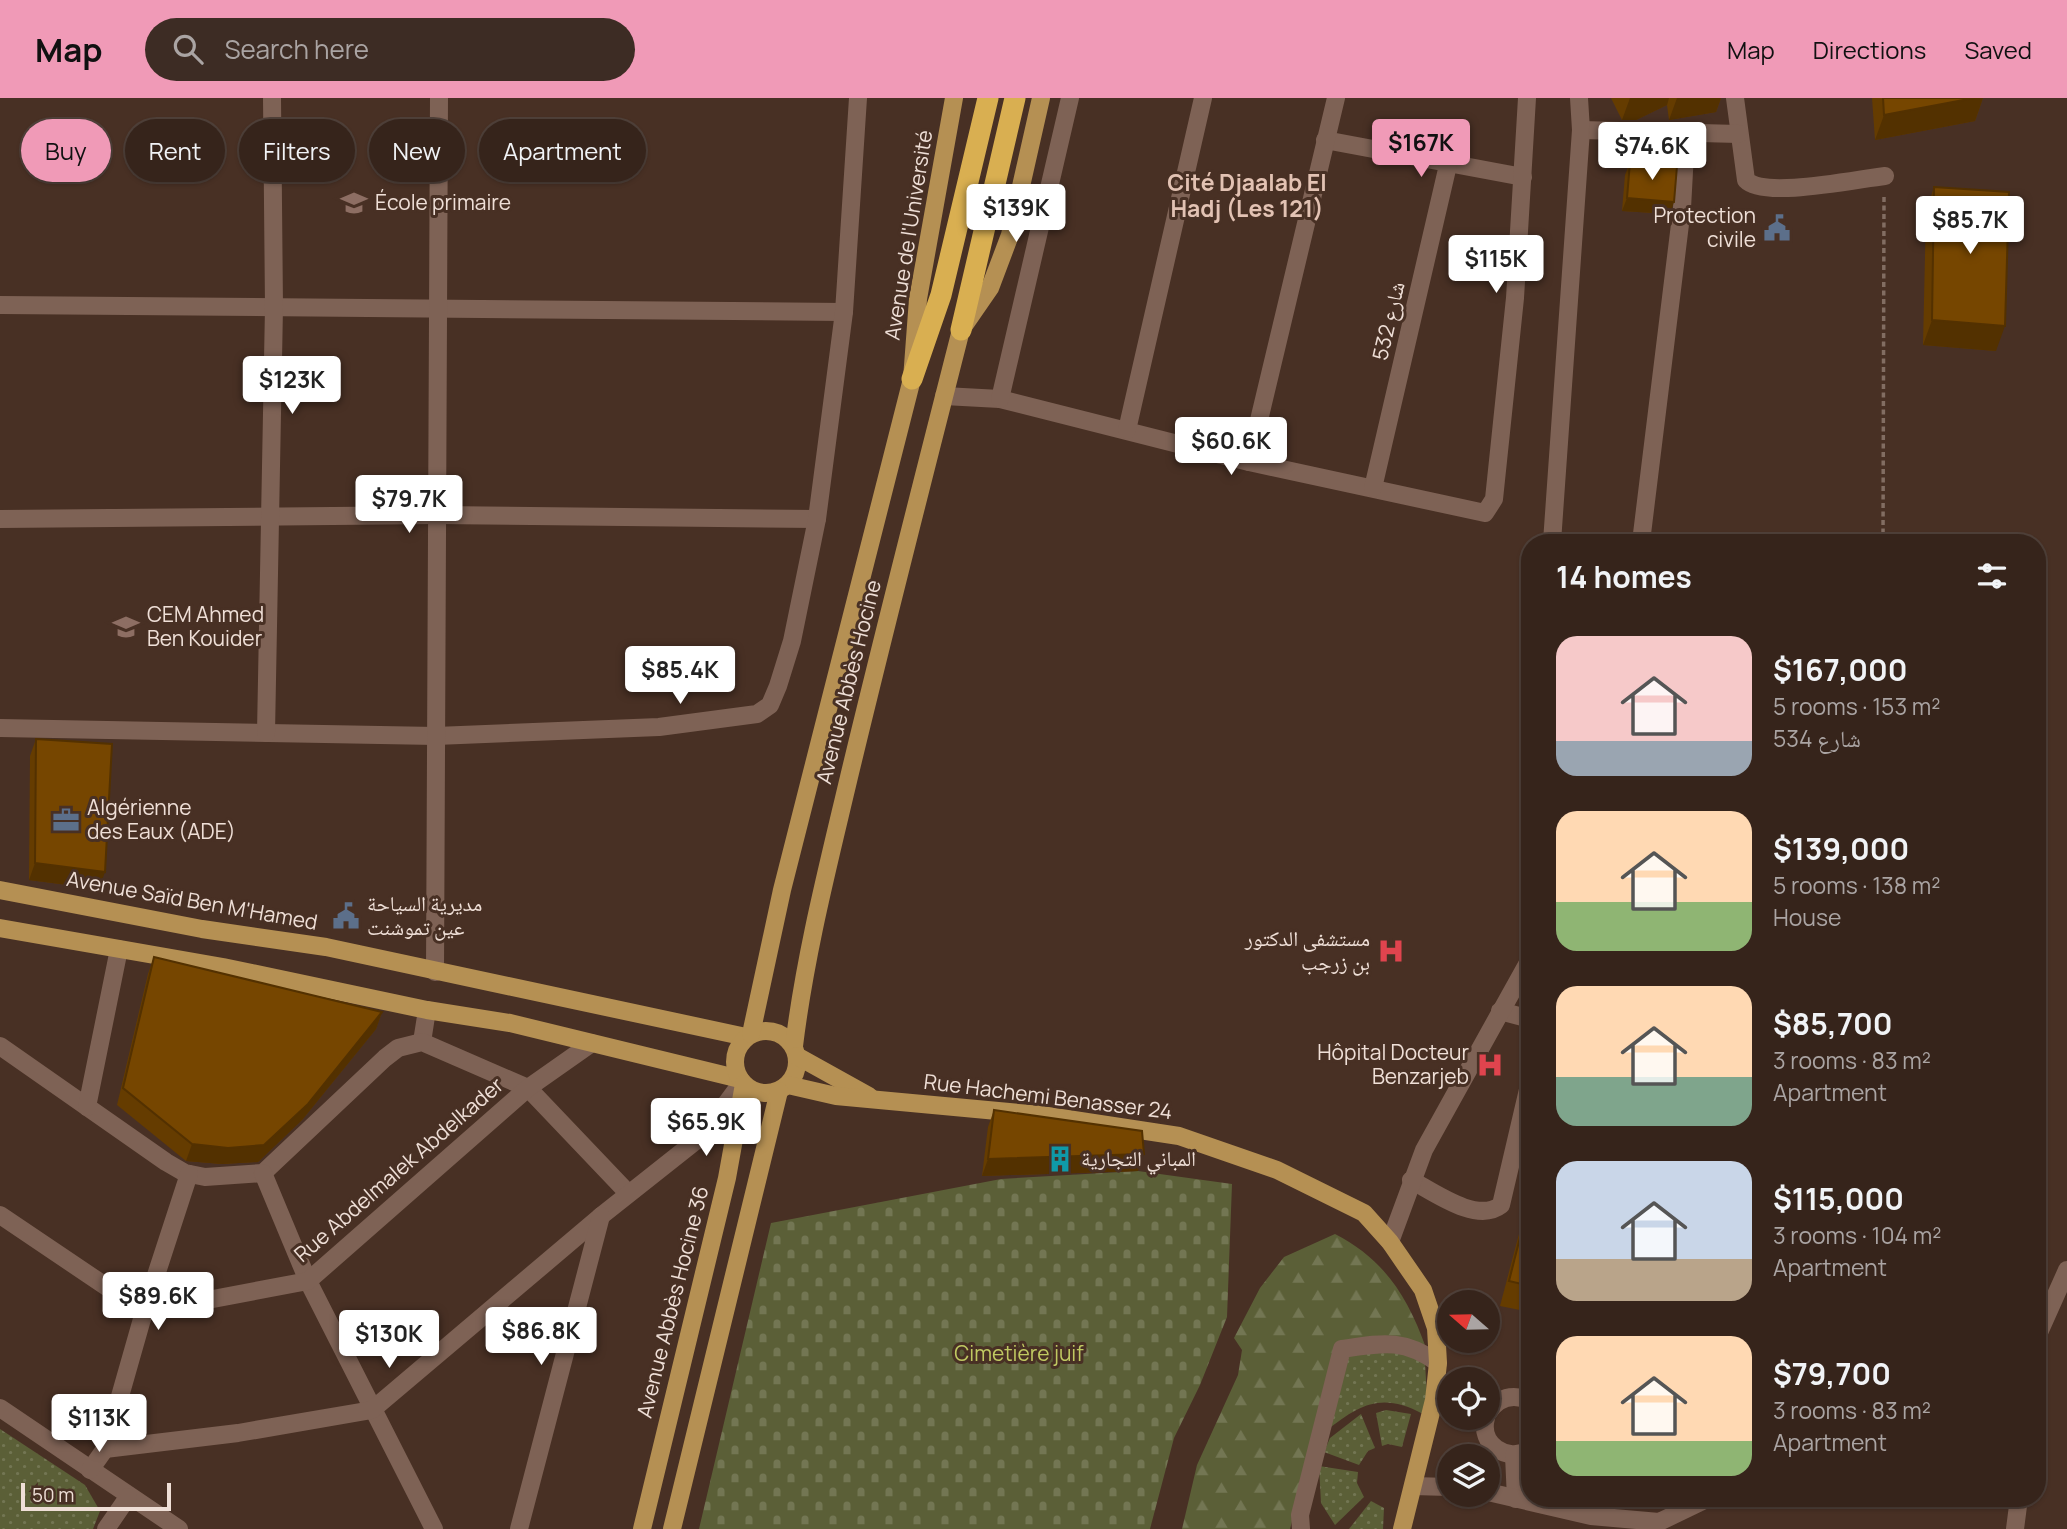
<!DOCTYPE html>
<html lang="en">
<head>
<meta charset="utf-8">
<style>
	:root { --surface:#36241b; --page:#3d2c24; --text:#f1f3f6; --muted:#aaa4a3; --line:#50413a; --accent:#f09ab7 }
	body { margin:0; font-family:Manrope,"Noto Naskh Arabic",sans-serif; background:var(--page); color:var(--text); height:100vh; display:flex; flex-direction:column; font-size:26px; white-space:nowrap }
	* { box-sizing:border-box; margin:0 }
	p { font-size:23px; color:var(--muted) }
	.icon { flex:none; width:38px; height:38px; fill:none; stroke:currentColor; stroke-width:2; stroke-linecap:round; stroke-linejoin:round }
	.map { position:relative; flex:1; overflow:hidden }
	.details { position:absolute; left:1521px; top:436px; width:525px; height:973px; display:flex; flex-direction:column; background:var(--surface); border-radius:28px; box-shadow:0 2px 5px #0004,0 0 0 2px var(--line) }
	.details>* { flex:none }
	.top-card { position:absolute; left:21px; top:21px; width:665px; height:63px; display:flex; gap:14px }
	.needle { width:46px; rotate:290deg }
	.fabs { position:absolute; left:1437px; top:1192px; display:grid; gap:14px }
	.fabs a { display:grid; place-items:center; width:63px; height:63px; border-radius:50%; background:var(--surface); box-shadow:0 2px 5px #0004,0 0 0 2px var(--line); font-size:35px }
	.scale { position:absolute; left:21px; bottom:18px; width:150px; box-sizing:border-box; padding-left:7px; border:4px solid #efdfd7; border-top:0; font-size:19px; line-height:24px; white-space:nowrap; color:#efdfd7; -webkit-text-stroke:5px #483024; paint-order:stroke }
	.price { position:absolute; translate:-50% -60px; padding:0 16px; border-radius:7px; background:#fff; color:#222; font-size:23px; line-height:46px; filter:drop-shadow(0 2px 4px #0008) }
	.price::after { content:''; position:absolute; left:50%; top:42px; width:21px; height:16px; margin-left:-10px; background:inherit; clip-path:polygon(0 0,100% 0,50% 100%) }
	.price.current { background:var(--accent); color:#111 }
	ul { padding:0; list-style:none }
	li { display:flex; align-items:center; gap:21px; height:175px; padding:0 35px }
	li span { display:grid; place-items:center; flex:none; width:196px; height:140px; border-radius:21px; color:#555 }
	li>.icon { margin-inline-start:auto }
	span .icon { width:84px; height:84px; fill:#fffc; stroke-width:1 }
	li b { font-size:30px }
	h2 { display:flex; justify-content:space-between; align-items:center; height:84px; padding:0 35px; font-size:30px }
	.tag { padding:0 24px; border-radius:32px; background:var(--surface); box-shadow:0 2px 5px #0004,0 0 0 2px var(--line); font-size:24px; line-height:63px }
	.tag.current { background:var(--accent); color:#111 }
	header { display:flex; align-items:center; gap:42px; box-sizing:border-box; height:98px; padding:0 35px; background:var(--accent); color:#111 }
	header strong { font-size:33px }
	nav { display:flex; gap:38px; margin-inline-start:auto; font-size:24px }
	.search { width:490px; height:63px; background:var(--page); display:flex; align-items:center; gap:18px; box-sizing:border-box; padding:0 24px; border-radius:38px; color:var(--muted); font-size:26px }
	.map>svg:first-child { display:block }
	.forest { fill:url(#forest-firs) }
	.cemetery { fill:url(#cemetery-stones) }
	.park { fill:url(#park-dots) }
	.lines { fill:none; stroke-linecap:round; stroke-linejoin:round }
	.path { stroke:#826d62; stroke-width:3.5; stroke-dasharray:5 3.5; stroke-linecap:butt }
	.minor { stroke:#7e6255; stroke-width:18 }
	.major { stroke:#b59053; stroke-width:18 }
	.highway { stroke:#d9af51; stroke-width:21 }
	.wall { fill:#653c00 }
	.shaded-wall { fill:#533100 }
	.building { fill:#764600; stroke:#533100; stroke-width:2 }
	.labels { text-anchor:middle; stroke-width:6; stroke-linejoin:round; paint-order:stroke }
	.poi-label { font-size:21px; fill:#efdfd7; stroke:#483024; text-anchor:start }
	.street-label { font-size:21px; fill:#efdfd7; stroke:#483024 }
	.park-label { font-size:21px; fill:#c0c962; stroke:#483024 }
	.neighbourhood-label { font-size:23px; font-weight:bold; fill:#e2c2b3; stroke:#483024 }
</style>
</head>
<body>
<header>
<strong>Map</strong>
<div class="search"><svg class="icon" aria-label="search" viewBox="0 0 24 24"><circle cx="10" cy="10" r="6"/><path d="M15 15l6 6"/></svg>Search here</div>
<nav><a>Map</a><a>Directions</a><a>Saved</a></nav>
</header>
<div class="map">
<svg width="2067" height="1431" viewBox="0 0 2067 1431">
	<defs>
		<pattern id="forest-firs" width="22" height="20" patternUnits="userSpaceOnUse" patternTransform="scale(1.75)"><rect width="22" height="20" fill="#5b5f37"/><path d="M5 1l3.5 6h-7zM16 11l3.5 6h-7z" fill="#737653"/></pattern>
		<pattern id="cemetery-stones" width="16" height="16" patternUnits="userSpaceOnUse" patternTransform="scale(1.75)"><rect width="16" height="16" fill="#5b5f37"/><path d="M2 7V4a2 2 0 0 1 4 0v3zM10 15v-3a2 2 0 0 1 4 0v3z" fill="#737653"/></pattern>
		<pattern id="park-dots" width="8" height="8" patternUnits="userSpaceOnUse" patternTransform="scale(1.75)"><rect width="8" height="8" fill="#5b5f37"/><path d="M2 2h.1M6 6h.1" fill="none" stroke="#737653" stroke-width="1.8" stroke-linecap="round"/></pattern>
	</defs>
	<rect width="100%" height="100%" fill="#483024"/>
	<path class="forest" d="M1335,1136c49,25 73,63 91,114l-89,-4 -47,185h-108l15,-64 41,-90 4,-25 -8,-12 26,-50 24,-31z"/>
	<polygon class="cemetery" points="1138,1073 1232,1086 1227,1219 1200,1287 1174,1340 1150,1431 699,1431 771,1125 1001,1081"/>
	<g class="park">
		<path d="M1403,1252l22,13 2,33 -4,18c-41,-22 -63,-10 -97,17l23,-77z"/>
		<polygon points="1386,1312 1411,1316 1402,1349 1388,1346 1382,1348 1376,1315"/>
		<polygon points="1361,1316 1375,1350 1368,1353 1359,1367 1324,1354 1330,1340"/>
		<polygon points="0,1331 85,1387 100,1413 93,1431 0,1431"/>
		<polygon points="1319,1368 1358,1374 1357,1385 1364,1399 1335,1427 1321,1405"/>
		<polygon points="1371,1403 1384,1410 1383,1431 1349,1431"/>
	</g>
	<g class="lines">
		<polyline class="path" points="1883,444 1884,98"/>
		<g class="minor">
			<path d="M1735,0l11,82c18,19 111,-1 139,-4"/>
			<polyline points="1581,32 1739,36"/>
			<polyline points="1325,42 1523,79"/>
			<polyline points="0,207 844,214"/>
			<polyline points="944,298 1000,301 1249,364 1485,415 1494,401 1515,200 1527,0"/>
			<polyline points="1000,301 1070,0"/>
			<polyline points="1127,332 1203,0"/>
			<polyline points="1249,364 1336,0"/>
			<polyline points="1373,390 1448,67"/>
			<polyline points="0,421 437,417 817,421"/>
			<polyline points="1552,444 1581,32 1579,0"/>
			<polyline points="1641,444 1682,110 1686,37"/>
			<polyline points="0,630 436,638 659,629 757,616 770,607 778,588 792,543 817,421 844,214 858,0"/>
			<polyline points="266,635 274,209 272,0"/>
			<polyline points="435,874 439,0"/>
			<polyline points="1500,913 1530,921"/>
			<polyline points="422,944 427,912"/>
			<polyline points="0,948 166,1064 185,1075 205,1079 263,1075 385,960 398,950 422,944 528,990 628,1095"/>
			<polyline points="87,1009 119,851"/>
			<polyline points="263,1075 308,1183 434,1431"/>
			<path d="M1411,1082c23,12 66,44 90,25l29,-124"/>
			<polyline points="0,1117 144,1214 308,1183 528,990 592,945"/>
			<polyline points="1390,1144 1424,1052 1530,861"/>
			<polyline points="2037,1239 2067,1172"/>
			<polyline points="0,1310 179,1431"/>
			<path d="M1488,1315c10,-16 25,-20 42,-12"/>
			<path d="M1486,1320c-7,26 20,45 44,32"/>
			<polyline points="105,1351 238,1335 372,1312 601,1118 702,1038 742,984"/>
			<polyline points="1514,1357 1516,1401"/>
			<polyline points="90,1372 105,1351 144,1214 189,1076"/>
			<polyline points="1413,1388 1449,1389"/>
			<polyline points="1488,1394 1591,1418 1659,1424 1709,1400"/>
			<polyline points="106,1431 128,1399"/>
			<polyline points="519,1431 601,1118"/>
			<path d="M1301,1431l-1,-14 42,-166c40,-6 62,-11 96,14"/>
			<polyline points="2015,1431 2019,1400"/>
		</g>
		<g class="major">
			<polyline points="0,792 202,831 326,849 746,939"/>
			<polyline points="0,830 223,869 427,912 510,925 740,981"/>
			<circle cx="766" cy="964" r="31"/>
			<polyline points="751,936 782,792 912,281 918,201 954,0"/>
			<path d="M794,948c11,-91 34,-180 55,-269 36,-150 74,-298 112,-447l29,-42 20,-53 31,-137"/>
			<polyline points="797,958 869,998"/>
			<polyline points="788,987 836,998 1041,1017 1179,1038 1277,1072 1364,1115 1390,1144 1423,1192 1436,1230 1438,1265 1434,1302 1402,1431"/>
			<polyline points="642,1431 727,1080 744,986"/>
			<polyline points="672,1431 779,993"/>
		</g>
		<g class="highway">
			<polyline points="961,232 1015,0"/>
			<polyline points="912,281 941,197 988,0"/>
		</g>
	</g>
	<g class="wall">
		<polygon points="1611,0 1721,0 1716,14 1669,22 1667,7 1636,22 1622,22"/>
		<polygon points="1872,0 1983,0 1975,23 1875,42"/>
		<polygon points="1630,64 1670,116 1622,113 1625,77"/>
		<polygon points="1934,89 1996,253 1923,247 1926,114"/>
		<polygon points="36,641 99,791 29,782 30,658"/>
		<polygon points="154,859 382,914 376,931 302,1022 258,1064 222,1066 186,1063 117,1007 148,876"/>
		<polygon points="994,1012 1138,1073 982,1078 988,1029"/>
		<polygon points="1527,1112 1530,1112 1530,1214 1500,1208 1519,1136"/>
		<polygon points="1637,1400 1651,1400 1650,1403"/>
	</g>
	<g class="shaded-wall">
		<polygon points="1630,0 1669,0 1667,7 1636,22 1622,22"/>
		<polygon points="1677,0 1721,0 1716,14 1669,22"/>
		<polygon points="1974,0 1983,0 1975,23 1875,42 1884,17"/>
		<polygon points="1627,100 1674,104 1670,116 1622,113"/>
		<polygon points="1932,222 2005,228 1996,253 1923,247"/>
		<polygon points="35,765 105,774 99,791 29,782"/>
		<polygon points="382,914 376,931 302,1022 258,1064 222,1066 186,1063 192,1046"/>
		<polygon points="1144,1056 1138,1073 982,1078 988,1061"/>
	</g>
	<g class="building">
		<polygon points="1883,0 1974,0 1884,17"/>
		<polygon points="1630,64 1677,68 1674,104 1627,100"/>
		<polygon points="1934,89 2009,94 2005,228 1932,222"/>
		<polygon points="36,641 112,646 105,774 35,765"/>
		<polygon points="154,859 382,914 308,1006 264,1047 228,1050 192,1046 123,990"/>
		<polygon points="994,1012 1142,1033 1144,1056 988,1061"/>
		<polygon points="1527,1112 1530,1112 1530,1188 1509,1183"/>
	</g>
	<defs>
		<g id="school-bare" transform="scale(2.1)"><path d="M0-5L7-2L0 1L-7-2ZM-4 1L0 2.5L4 1V4Q0 6-4 4Z" fill="#8d6e63" stroke="#483024" stroke-width="2.5" paint-order="stroke"/></g>
		<g id="civic-bare" transform="scale(2.1)"><path d="M-.6-6.5H3V-4.5H.6V-3L4-1V1h2V6H-6V1h2V-1L-.6-3ZM-1.2 2.5V6h2.4V2.5Z" fill="#5c6f8a" stroke="#483024" stroke-width="2.5" paint-order="stroke"/></g>
		<g id="office-bare" transform="scale(2.1)"><path d="M-6-3h4V-5.5h4V-3h4V5H-6ZM-1-4.5V-3h2v-1.5ZM-6 0V1H6V0Z" fill="#5c6f8a" stroke="#483024" stroke-width="2.5" paint-order="stroke"/></g>
		<g id="hospital-bare" transform="scale(2.1)"><path d="M-5-5h3v3.5h4V-5h3V5h-3V1.5h-4V5h-3Z" fill="#e0444e" stroke="#483024" stroke-width="2.5" paint-order="stroke"/></g>
		<g id="building-bare" transform="scale(2.1)"><path d="M-4-6H4V6H1V3H-1V6H-4ZM-2.5-4.3h1.7v1.8h-1.7ZM.8-4.3h1.7v1.8H.8ZM-2.5-1h1.7V.8h-1.7ZM.8-1h1.7V.8H.8Z" fill="#0f9aa8" stroke="#483024" stroke-width="2.5" paint-order="stroke"/></g>
	</defs>
	<g fill-rule="evenodd">
		<use href="#school-bare" x="354" y="105"/>
		<use href="#civic-bare" x="1777" y="130"/>
		<use href="#school-bare" x="126" y="529"/>
		<use href="#office-bare" x="66" y="722"/>
		<use href="#civic-bare" x="346" y="818"/>
		<use href="#hospital-bare" x="1391" y="853"/>
		<use href="#hospital-bare" x="1490" y="967"/>
		<use href="#building-bare" x="1060" y="1061"/>
	</g>
	<g class="labels">
		<g class="poi-label">
			<text x="375" y="112">École primaire</text>
			<text x="1756" y="125" text-anchor="end">Protection<tspan x="1756" dy="24">civile</tspan></text>
			<text x="147" y="524">CEM Ahmed<tspan x="147" dy="24">Ben Kouider</tspan></text>
			<text x="87" y="717">Algérienne<tspan x="87" dy="24">des Eaux (ADE)</tspan></text>
			<text x="367" y="813">مديرية السياحة<tspan x="367" dy="24">عين تموشنت</tspan></text>
			<text x="1370" y="848" text-anchor="end">مستشفى الدكتور<tspan x="1370" dy="24">بن زرجب</tspan></text>
			<text x="1469" y="962" text-anchor="end">Hôpital Docteur<tspan x="1469" dy="24">Benzarjeb</tspan></text>
			<text x="1081" y="1068">المباني التجارية</text>
		</g>
		<g class="street-label">
			<text transform="translate(909 137) rotate(-81)" y="7">Avenue de l'Université</text>
			<text transform="translate(1389 223) rotate(-77)" y="7">532 شارع</text>
			<text transform="translate(849 584) rotate(-76)" y="7">Avenue Abbès Hocine</text>
			<text transform="translate(192 803) rotate(10)" y="7">Avenue Saïd Ben M'Hamed</text>
			<text transform="translate(1048 999) rotate(7)" y="7">Rue Hachemi Benasser 24</text>
			<text transform="translate(399 1072) rotate(-41)" y="7">Rue Abdelmalek Abdelkader</text>
			<text transform="translate(673 1204) rotate(-76)" y="7">Avenue Abbès Hocine 36</text>
		</g>
		<g class="park-label">
			<text x="1019" y="1263">Cimetière juif</text>
		</g>
		<g class="neighbourhood-label">
			<text x="1247" y="93">Cité Djaalab El<tspan x="1247" dy="26">Hadj (Les 121)</tspan></text>
		</g>
	</g>
</svg>
<div class="fabs">
<a><svg class="needle" viewBox="-14 -14 28 28"><path d="M0-13l5 13h-10z" fill="#e53935"/><path d="M0 13l5-13h-10z" fill="#aaa4a3"/></svg></a>
<a><svg class="icon" aria-label="locate" viewBox="0 0 24 24"><circle cx="12" cy="12" r="6"/><path d="M12 2v4M12 18v4M2 12h4M18 12h4"/></svg></a>
<a><svg class="icon" aria-label="layers" viewBox="0 0 24 24"><path d="M12 4l9 5-9 5-9-5zM3 14l9 5 9-5"/></svg></a>
</div>
<div class="scale">50 m</div>
<b class="price current" style="left:1421px;top:81px">$167K</b>
<b class="price" style="left:1652px;top:84px">$74.6K</b>
<b class="price" style="left:1016px;top:146px">$139K</b>
<b class="price" style="left:1970px;top:158px">$85.7K</b>
<b class="price" style="left:1496px;top:197px">$115K</b>
<b class="price" style="left:292px;top:318px">$123K</b>
<b class="price" style="left:1231px;top:379px">$60.6K</b>
<b class="price" style="left:409px;top:437px">$79.7K</b>
<b class="price" style="left:680px;top:608px">$85.4K</b>
<b class="price" style="left:706px;top:1060px">$65.9K</b>
<b class="price" style="left:158px;top:1234px">$89.6K</b>
<b class="price" style="left:541px;top:1269px">$86.8K</b>
<b class="price" style="left:389px;top:1272px">$130K</b>
<b class="price" style="left:99px;top:1356px">$113K</b>
<div class="top-card">
<a class="tag current">Buy</a>
<a class="tag">Rent</a>
<a class="tag">Filters</a>
<a class="tag">New</a>
<a class="tag">Apartment</a>
</div>
<section class="details">
<h2>14 homes<svg class="icon" aria-label="filters" viewBox="0 0 24 24"><path d="M4 7h16M4 17h16"/><circle cx="9" cy="7" r="2"/><circle cx="15" cy="17" r="2"/></svg></h2>
<ul>
<li><span style="background:linear-gradient(#f6c9c9 75%,#9aa5b1 0)"><svg class="icon" aria-label="home" viewBox="0 0 24 24"><path d="M3 11l9-7 9 7M6 9v11h12V9"/></svg></span><div><b>$167,000</b><p>5 rooms · 153 m²</p><p>534 شارع</p></div></li>
<li><span style="background:linear-gradient(#ffd9b3 65%,#8fb573 0)"><svg class="icon" aria-label="home" viewBox="0 0 24 24"><path d="M3 11l9-7 9 7M6 9v11h12V9"/></svg></span><div><b>$139,000</b><p>5 rooms · 138 m²</p><p>House</p></div></li>
<li><span style="background:linear-gradient(#ffd9b3 65%,#7fa58c 0)"><svg class="icon" aria-label="home" viewBox="0 0 24 24"><path d="M3 11l9-7 9 7M6 9v11h12V9"/></svg></span><div><b>$85,700</b><p>3 rooms · 83 m²</p><p>Apartment</p></div></li>
<li><span style="background:linear-gradient(#c9d6e8 70%,#b9a48a 0)"><svg class="icon" aria-label="home" viewBox="0 0 24 24"><path d="M3 11l9-7 9 7M6 9v11h12V9"/></svg></span><div><b>$115,000</b><p>3 rooms · 104 m²</p><p>Apartment</p></div></li>
<li><span style="background:linear-gradient(#ffd9b3 75%,#8fb573 0)"><svg class="icon" aria-label="home" viewBox="0 0 24 24"><path d="M3 11l9-7 9 7M6 9v11h12V9"/></svg></span><div><b>$79,700</b><p>3 rooms · 83 m²</p><p>Apartment</p></div></li>
</ul>
</section>
</div>
</body>
</html>
